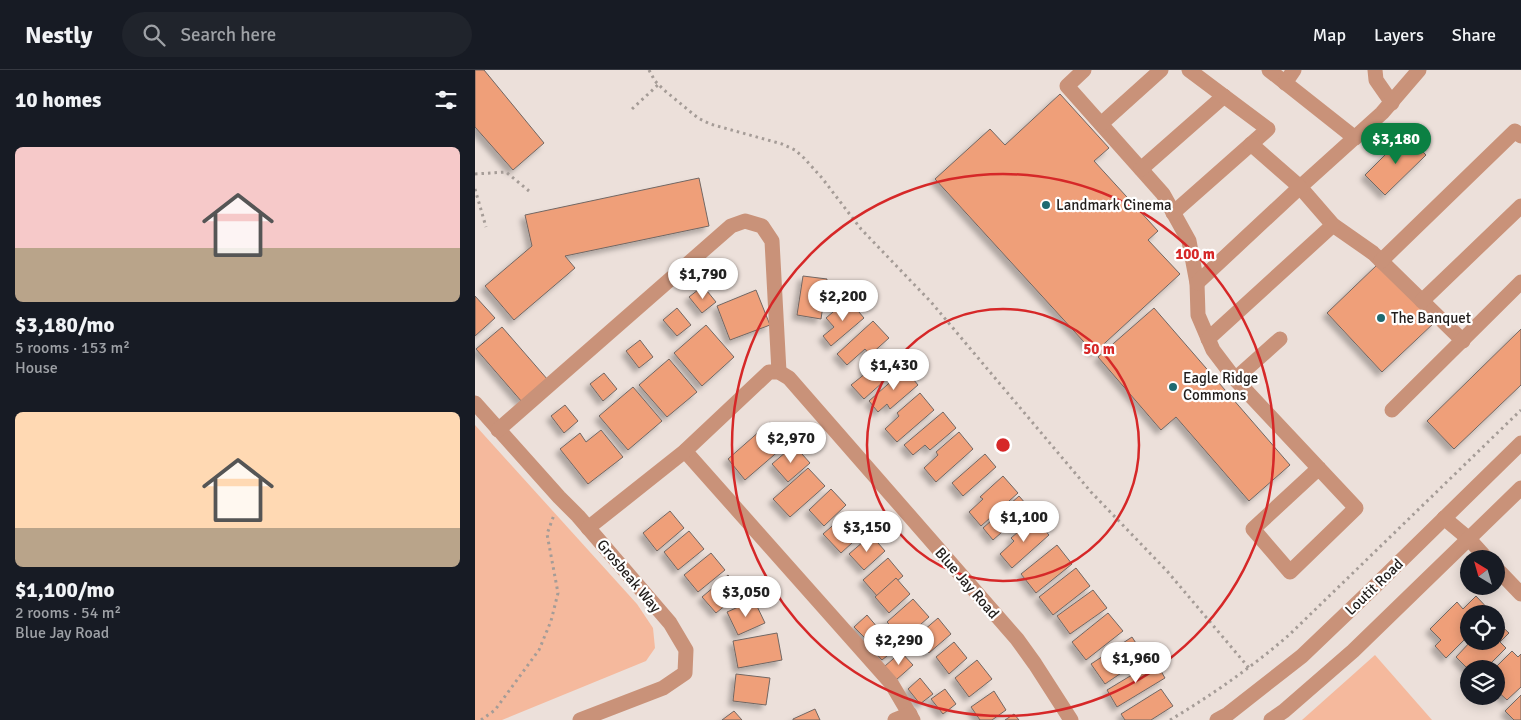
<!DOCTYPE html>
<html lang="en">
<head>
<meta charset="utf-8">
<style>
	:root { --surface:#171b24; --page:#20242c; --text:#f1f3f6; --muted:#9ea1a6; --line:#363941; --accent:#0b8043 }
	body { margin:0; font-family:Signika,sans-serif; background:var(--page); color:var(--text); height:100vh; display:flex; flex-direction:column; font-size:19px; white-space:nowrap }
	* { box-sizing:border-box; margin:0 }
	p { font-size:16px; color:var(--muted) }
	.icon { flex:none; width:28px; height:28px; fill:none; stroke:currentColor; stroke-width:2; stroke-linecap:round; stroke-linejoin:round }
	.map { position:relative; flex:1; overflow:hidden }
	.panel { display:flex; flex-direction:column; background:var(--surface); width:475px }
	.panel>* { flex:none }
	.needle { width:32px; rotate:323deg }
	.buttons { position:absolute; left:985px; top:480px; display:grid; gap:10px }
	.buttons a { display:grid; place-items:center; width:45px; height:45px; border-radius:50%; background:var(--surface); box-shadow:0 2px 12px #0003; font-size:25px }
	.price { position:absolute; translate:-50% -42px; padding:0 11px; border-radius:18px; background:#fff; color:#222; font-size:16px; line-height:32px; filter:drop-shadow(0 1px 2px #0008) }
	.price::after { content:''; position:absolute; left:50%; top:30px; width:15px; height:11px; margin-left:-8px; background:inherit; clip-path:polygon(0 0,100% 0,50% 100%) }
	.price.on { background:var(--accent); color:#fff }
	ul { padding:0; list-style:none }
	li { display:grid; align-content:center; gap:10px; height:265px; padding:0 15px }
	li span { display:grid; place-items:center; height:155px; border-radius:8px; color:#555 }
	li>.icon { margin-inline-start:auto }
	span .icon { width:90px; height:90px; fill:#fffc; stroke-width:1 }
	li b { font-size:21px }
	h2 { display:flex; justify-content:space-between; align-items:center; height:60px; padding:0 15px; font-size:21px }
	header { display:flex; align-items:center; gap:30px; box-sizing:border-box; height:70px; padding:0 25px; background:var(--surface); border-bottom:1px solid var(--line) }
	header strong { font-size:24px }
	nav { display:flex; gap:28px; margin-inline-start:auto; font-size:18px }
	.search { width:350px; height:45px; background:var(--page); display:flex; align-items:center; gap:12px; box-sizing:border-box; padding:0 18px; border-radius:28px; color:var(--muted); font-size:19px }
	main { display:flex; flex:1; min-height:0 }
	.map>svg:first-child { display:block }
	.green { fill:#f5b99d }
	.building { fill:#ef9f79; stroke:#726763; filter:url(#shadow) }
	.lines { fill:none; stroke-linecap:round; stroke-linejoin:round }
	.path { stroke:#a59c97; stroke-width:3; stroke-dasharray:2.5 4; stroke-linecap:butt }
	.minor { stroke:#c99279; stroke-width:15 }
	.ring { fill:none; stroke:#d62828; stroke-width:2.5 }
	.poi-dot { fill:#1e6a71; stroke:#fff; stroke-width:2 }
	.labels { text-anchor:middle; stroke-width:4.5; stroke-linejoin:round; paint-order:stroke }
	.poi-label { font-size:15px; fill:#221e1c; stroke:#fff; text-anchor:start }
	.street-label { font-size:15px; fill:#221e1c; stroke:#fff }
	.centre { fill:#d62828; stroke:#fff; stroke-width:2.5 }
	.ring-label { font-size:15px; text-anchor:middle; font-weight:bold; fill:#d62828; stroke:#fff; stroke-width:4.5; stroke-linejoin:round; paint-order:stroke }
</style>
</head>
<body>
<header>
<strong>Nestly</strong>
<div class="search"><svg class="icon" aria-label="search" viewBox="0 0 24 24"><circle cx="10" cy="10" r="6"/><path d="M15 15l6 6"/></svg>Search here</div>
<nav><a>Map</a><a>Layers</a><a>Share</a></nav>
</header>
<main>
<section class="panel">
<h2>10 homes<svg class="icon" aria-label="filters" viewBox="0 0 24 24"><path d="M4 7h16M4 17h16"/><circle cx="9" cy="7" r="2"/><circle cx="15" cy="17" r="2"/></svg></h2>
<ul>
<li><span style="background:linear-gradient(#f6c9c9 65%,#b9a48a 0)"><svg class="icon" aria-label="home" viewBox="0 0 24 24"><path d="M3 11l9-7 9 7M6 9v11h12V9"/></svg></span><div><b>$3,180/mo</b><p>5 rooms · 153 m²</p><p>House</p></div></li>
<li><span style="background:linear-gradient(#ffd9b3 75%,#b9a48a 0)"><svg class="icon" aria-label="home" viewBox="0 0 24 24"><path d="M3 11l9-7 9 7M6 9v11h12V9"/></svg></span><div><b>$1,100/mo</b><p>2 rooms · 54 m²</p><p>Blue Jay Road</p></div></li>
</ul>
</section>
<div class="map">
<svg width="1046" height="650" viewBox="0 0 1046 650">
	<defs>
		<filter id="shadow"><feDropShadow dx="-4.5" dy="4.5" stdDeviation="2.5" flood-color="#0004"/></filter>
	</defs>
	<rect width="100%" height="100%" fill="#ece0da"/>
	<g class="green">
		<polygon points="0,355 162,534 178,558 180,578 171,591 27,650 0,650"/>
		<polygon points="900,585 957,650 827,650"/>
	</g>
	<g class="building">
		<polygon points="0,0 9,0 69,73 38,100 0,57"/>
		<polygon points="585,24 634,78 619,91 683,161 673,170 705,204 619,283 460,109 515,59 530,75"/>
		<polygon points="931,64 951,85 910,125 890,105"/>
		<polygon points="224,108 234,156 90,186 100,198 39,250 10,216 57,176 50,145"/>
		<polygon points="903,194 960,252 907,302 852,243"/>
		<polygon points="328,206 352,209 346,249 322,245"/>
		<polygon points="228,216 241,232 227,243 214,227"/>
		<polygon points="281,220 295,255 255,270 242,236"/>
		<polygon points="0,226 20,248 0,266"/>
		<polygon points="373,229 389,248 356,276 348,266 359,257 351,248"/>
		<polygon points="202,238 216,255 202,266 188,250"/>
		<polygon points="679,238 815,395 774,431 701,347 686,360 623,287"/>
		<polygon points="398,251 414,268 395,285 390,279 372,295 362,284"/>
		<polygon points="231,255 259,287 227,316 199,283"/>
		<polygon points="27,257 73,310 47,332 1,279"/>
		<polygon points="1046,259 1046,315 979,379 952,351"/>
		<polygon points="165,270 178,287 164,298 151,281"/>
		<polygon points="411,280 426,296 389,329 376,315 391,303 388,300"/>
		<polygon points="194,289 222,322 192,347 164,315"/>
		<polygon points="430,299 443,315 415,339 412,334 403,342 394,331"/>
		<polygon points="129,303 142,319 128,331 115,314"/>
		<polygon points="158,317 187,351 153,380 124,346"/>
		<polygon points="445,323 459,340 422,372 410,359 424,346 422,343"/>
		<polygon points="90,335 103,351 89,363 76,346"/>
		<polygon points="468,342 481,358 455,380 450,375 438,385 429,375"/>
		<polygon points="295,352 313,373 270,410 253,389"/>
		<polygon points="126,360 148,387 113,414 85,379 105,363 111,372"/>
		<polygon points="484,362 498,379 461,412 449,398 463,385 461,382"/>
		<polygon points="319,375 335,393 313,412 297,394"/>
		<polygon points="510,384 521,397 488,426 477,413"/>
		<polygon points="333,398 350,416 315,447 298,429"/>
		<polygon points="528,406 543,423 506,456 494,442 508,429 505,427"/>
		<polygon points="356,419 371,435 349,456 334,440"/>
		<polygon points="544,426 558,442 539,459 535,455 518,470 508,458"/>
		<polygon points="195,441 209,458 182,481 168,463"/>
		<polygon points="372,443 389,462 366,483 348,464"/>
		<polygon points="559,448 574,465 537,498 525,484 539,471 536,468"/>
		<polygon points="214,461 229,479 203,500 189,482"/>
		<polygon points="396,465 410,481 389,500 374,484"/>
		<polygon points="582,475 597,494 561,523 546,504"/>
		<polygon points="236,483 250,500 223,522 209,505"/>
		<polygon points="413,488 428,506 403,527 388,510"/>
		<polygon points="601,498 615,516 578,545 564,527"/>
		<polygon points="253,505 267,522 241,543 227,527"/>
		<polygon points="421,508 435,524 414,543 400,527"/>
		<polygon points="618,520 632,538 595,564 582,546"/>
		<polygon points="1001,526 1017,543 994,544 994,565 971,588 960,576 966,570 955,559 982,532 988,539"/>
		<polygon points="438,529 454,547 428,570 412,552"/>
		<polygon points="279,530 290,553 263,565 252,542"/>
		<polygon points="633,543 648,561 611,590 597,572"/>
		<polygon points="392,545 403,558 391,569 379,557"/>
		<polygon points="463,548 476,564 454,583 441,567"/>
		<polygon points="1021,551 1034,563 1025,572 1031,578 1010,599 994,600 981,587 996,571 1021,571"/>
		<polygon points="302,563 307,590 263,598 258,571"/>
		<polygon points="410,564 422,578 407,590 395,577"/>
		<polygon points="657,567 670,587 630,614 616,594"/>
		<polygon points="479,572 492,588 474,604 461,587"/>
		<polygon points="1037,581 1043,587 1046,584 1046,617 1032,630 1021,620 1021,616 1027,611 1021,606 1021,599 1019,599"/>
		<polygon points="426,582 438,595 421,610 410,596"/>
		<polygon points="502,590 517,609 494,627 480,608"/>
		<polygon points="680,591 690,608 642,637 632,620"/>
		<polygon points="261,604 295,608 291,635 258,631"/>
		<polygon points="445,608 458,624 445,634 433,619"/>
		<polygon points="470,619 481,634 468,644 456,629"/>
		<polygon points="686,619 698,636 676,650 650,650 646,644"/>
		<polygon points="519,621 531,640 517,650 505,650 496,637"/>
		<polygon points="1046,625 1046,650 1039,650 1030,641"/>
		<polygon points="340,639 345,650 318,650 318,649"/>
		<polygon points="259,641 267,650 247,650"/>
		<polygon points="539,644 544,650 530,650"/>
	</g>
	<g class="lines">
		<g class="path">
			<polyline points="174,0 180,11 189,20 223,48 235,54 307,74 320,80 329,88 347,108 386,159 456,232 616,422 692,501 774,598"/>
			<polyline points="157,39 184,14"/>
			<polyline points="0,104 31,102 54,121"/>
			<polyline points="0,119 11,157"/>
			<polyline points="6,650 20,640 64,580 76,551 83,523 72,464 79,445"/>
			<path d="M695,650c42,-25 82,-53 119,-85l232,-225"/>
		</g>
		<g class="minor">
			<polyline points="609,0 592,16 688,124 714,171 722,213 723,245 738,280 760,309"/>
			<polyline points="794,0 880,68"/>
			<polyline points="900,0 901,10 917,33"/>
			<polyline points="944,0 907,43 825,117 858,155 898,183 988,271"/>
			<polyline points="810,13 819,0"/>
			<polyline points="626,54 686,0"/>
			<polyline points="666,99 749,26"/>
			<polyline points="698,143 793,59 714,0"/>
			<polyline points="906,191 1040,61 1046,66"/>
			<polyline points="722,213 825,117 776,74"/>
			<polyline points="947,231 1046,136"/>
			<polyline points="733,269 858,155"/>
			<polyline points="805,269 760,309 881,438 815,502 778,459 844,398"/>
			<polyline points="0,333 84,427 103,446 195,553 211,580 210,603 188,618 105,650"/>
			<polyline points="917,340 1046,212"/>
			<polyline points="23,360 256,156 270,151 287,156 297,171 304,302"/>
			<polyline points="210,381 416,613 438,650"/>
			<polyline points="969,448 994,469 1012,489"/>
			<polyline points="113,458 210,381 294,302 304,302 314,308 542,569 560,594 596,650"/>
			<polyline points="1021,498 1046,524"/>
			<polyline points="420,650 435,644"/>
			<polyline points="742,650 753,644 827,586 896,520 1046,373"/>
			<polyline points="796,650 809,641 878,581 1046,418"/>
		</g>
	</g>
	<g class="ring">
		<circle cx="528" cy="375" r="136"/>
		<circle cx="528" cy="375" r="271"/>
	</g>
	<g class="poi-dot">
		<circle cx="571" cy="135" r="5"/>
		<circle cx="906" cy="248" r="5"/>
		<circle cx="698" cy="317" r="5"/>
	</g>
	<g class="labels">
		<g class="poi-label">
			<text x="581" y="140">Landmark Cinema</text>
			<text x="916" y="253">The Banquet</text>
			<text x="708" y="313">Eagle Ridge<tspan x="708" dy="17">Commons</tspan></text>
		</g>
		<g class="street-label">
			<text transform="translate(154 506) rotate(50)" y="5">Grosbeak Way</text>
			<text transform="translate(492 513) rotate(49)" y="5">Blue Jay Road</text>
			<text transform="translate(899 517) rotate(-44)" y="5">Loutit Road</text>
		</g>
	</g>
	<circle cx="528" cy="375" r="8" class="centre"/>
	<g class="ring-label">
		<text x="720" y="189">100 m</text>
		<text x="624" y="284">50 m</text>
	</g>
</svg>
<div class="buttons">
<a><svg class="needle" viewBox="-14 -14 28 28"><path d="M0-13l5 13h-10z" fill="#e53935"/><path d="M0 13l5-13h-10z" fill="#9ea1a6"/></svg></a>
<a><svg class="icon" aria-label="locate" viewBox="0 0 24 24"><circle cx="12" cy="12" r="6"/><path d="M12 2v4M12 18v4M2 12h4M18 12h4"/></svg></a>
<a><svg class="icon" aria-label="layers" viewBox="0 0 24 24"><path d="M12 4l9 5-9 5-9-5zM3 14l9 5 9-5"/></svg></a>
</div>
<b class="price on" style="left:921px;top:95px">$3,180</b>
<b class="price" style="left:228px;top:230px">$1,790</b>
<b class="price" style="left:368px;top:252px">$2,200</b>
<b class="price" style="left:419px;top:321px">$1,430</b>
<b class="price" style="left:316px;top:394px">$2,970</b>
<b class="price" style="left:549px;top:473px">$1,100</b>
<b class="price" style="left:392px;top:483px">$3,150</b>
<b class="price" style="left:271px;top:548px">$3,050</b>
<b class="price" style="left:424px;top:596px">$2,290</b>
<b class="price" style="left:661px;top:614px">$1,960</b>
</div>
</main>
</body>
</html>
